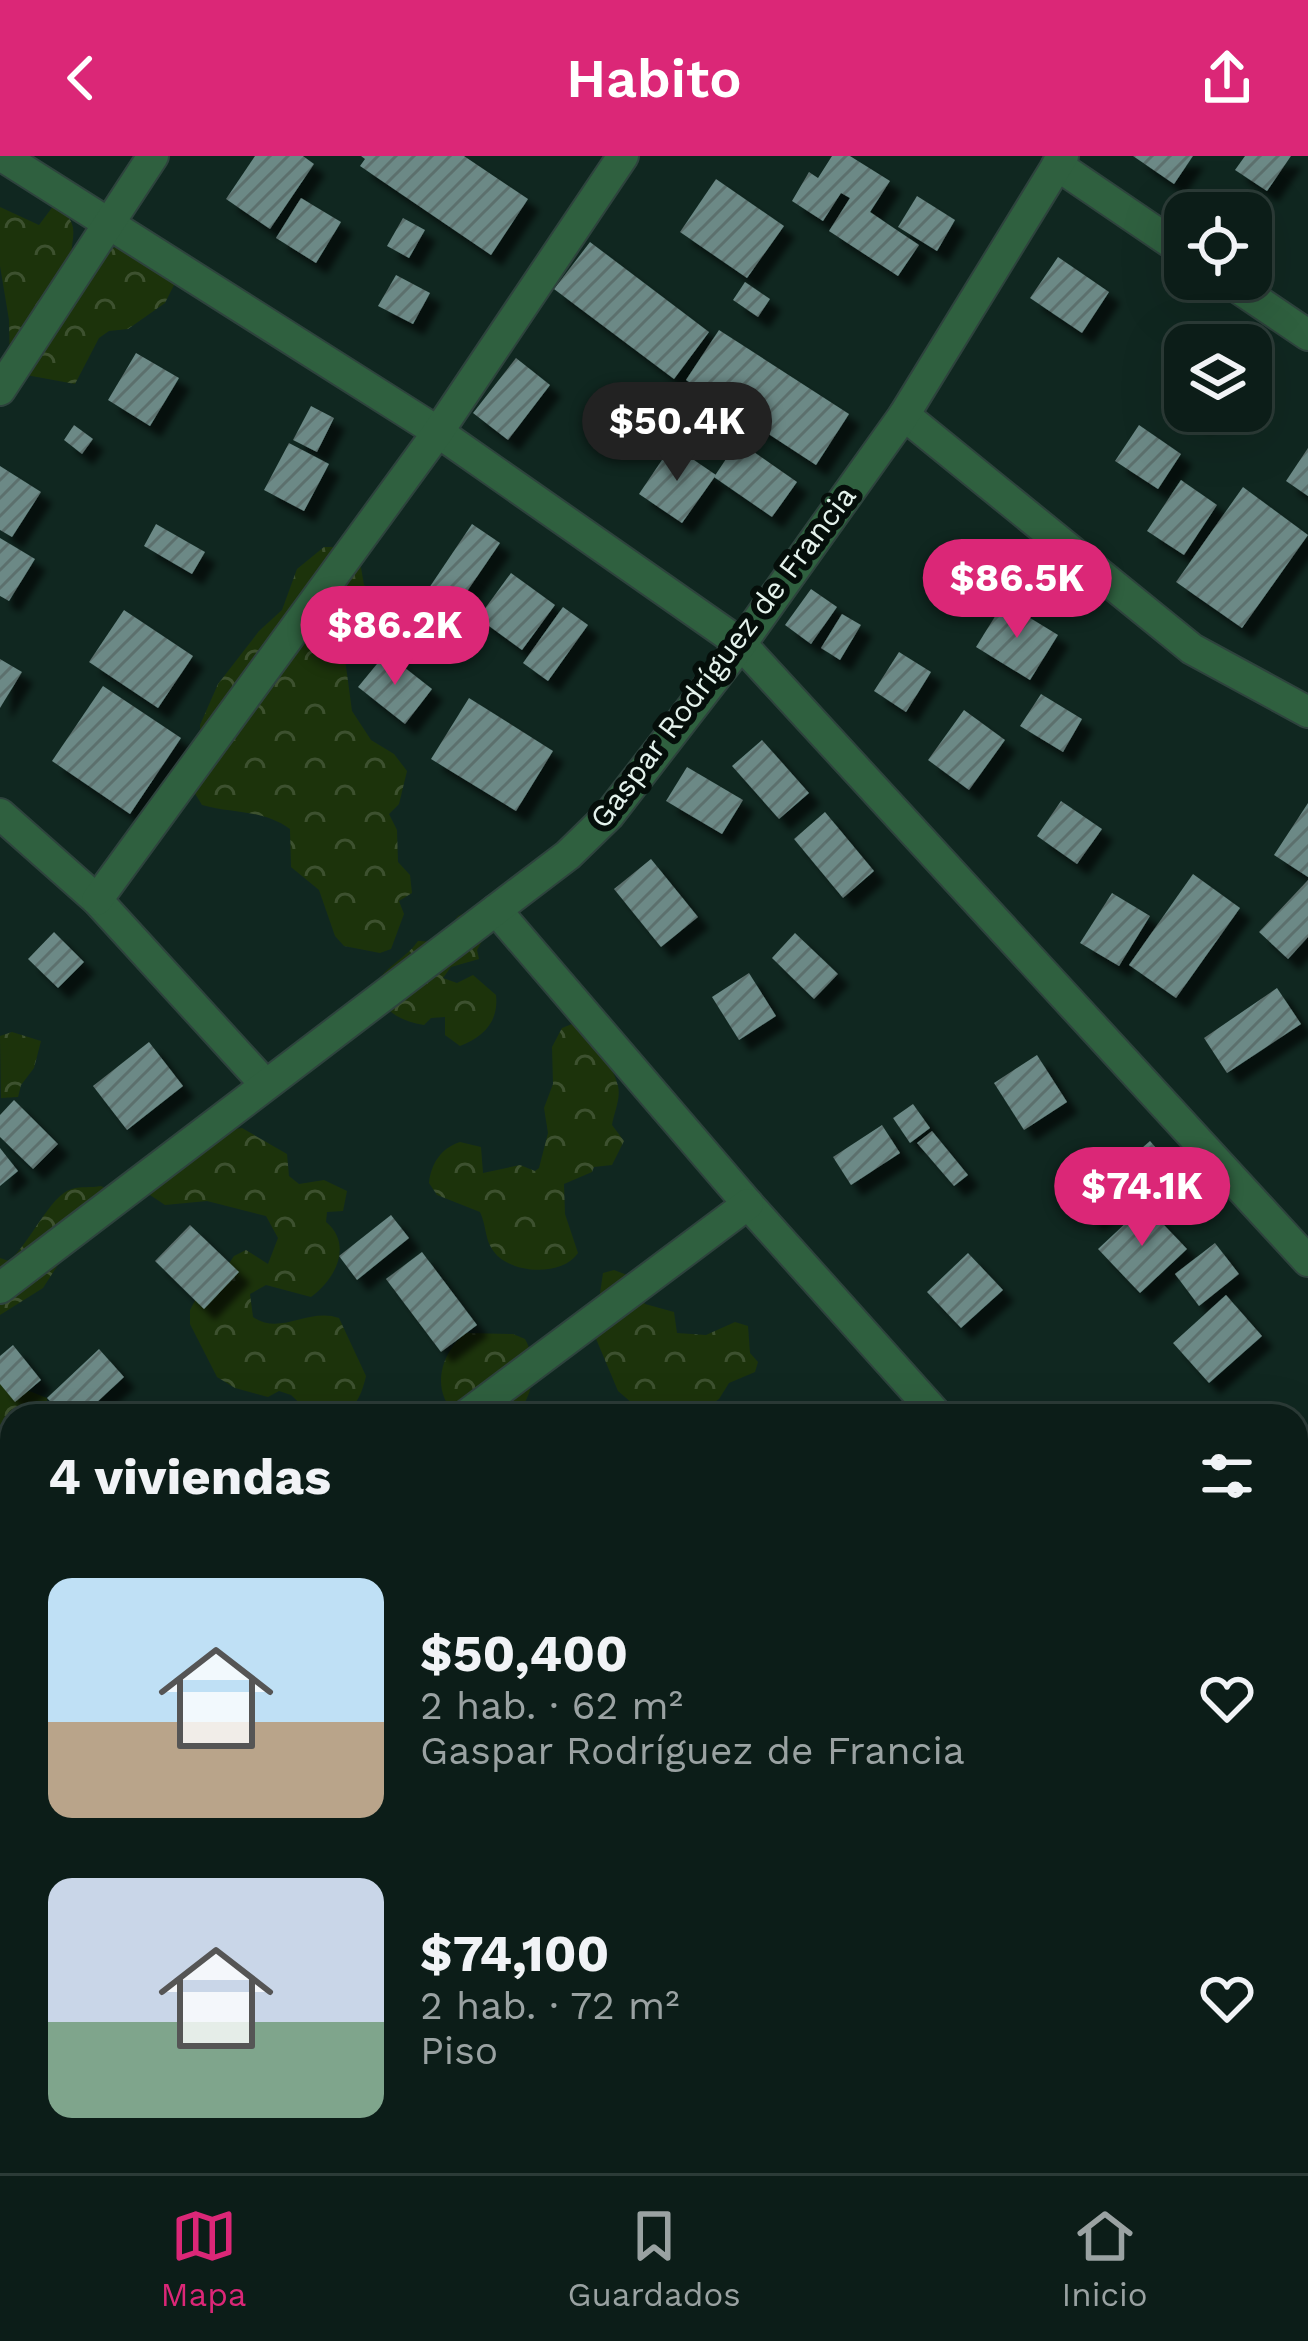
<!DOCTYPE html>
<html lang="es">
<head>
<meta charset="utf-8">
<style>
	:root { --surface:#0c1d18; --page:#1a2a25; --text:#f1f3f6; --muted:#9aa2a2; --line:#2c3b37; --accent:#db2777 }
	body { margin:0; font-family:"Work Sans",sans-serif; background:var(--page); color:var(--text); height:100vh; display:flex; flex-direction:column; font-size:45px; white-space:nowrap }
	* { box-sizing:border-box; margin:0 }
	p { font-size:39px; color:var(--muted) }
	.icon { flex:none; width:66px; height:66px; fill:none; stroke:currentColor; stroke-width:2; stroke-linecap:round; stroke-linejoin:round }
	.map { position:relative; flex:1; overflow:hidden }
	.panel { position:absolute; left:0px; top:1248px; width:1308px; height:771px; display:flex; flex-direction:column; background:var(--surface); border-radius:36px 36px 0 0; box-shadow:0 12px 48px #0002,0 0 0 3px var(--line) }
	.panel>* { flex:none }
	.buttons { position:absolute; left:1164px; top:36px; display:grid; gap:24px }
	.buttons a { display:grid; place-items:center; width:108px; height:108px; border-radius:24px; background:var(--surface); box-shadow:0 12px 48px #0002,0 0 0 3px var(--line); font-size:60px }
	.price { position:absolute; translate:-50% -102px; padding:0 27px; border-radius:42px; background:var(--accent); color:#fff; font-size:39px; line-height:78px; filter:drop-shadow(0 3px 6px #0008) }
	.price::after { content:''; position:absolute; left:50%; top:72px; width:36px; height:27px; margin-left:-18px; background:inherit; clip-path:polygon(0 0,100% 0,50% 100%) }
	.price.current { background:#222; color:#fff }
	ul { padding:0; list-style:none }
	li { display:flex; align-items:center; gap:36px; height:300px; padding:0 48px }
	li span { display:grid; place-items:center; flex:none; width:336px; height:240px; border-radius:24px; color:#555 }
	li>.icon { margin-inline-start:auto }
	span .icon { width:144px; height:144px; fill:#fffc; stroke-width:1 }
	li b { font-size:51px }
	h2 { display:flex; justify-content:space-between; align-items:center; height:144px; padding:0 48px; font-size:51px }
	header { display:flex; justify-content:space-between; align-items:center; height:156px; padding:0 48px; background:var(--accent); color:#fff; font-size:54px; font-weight:600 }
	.tab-bar { display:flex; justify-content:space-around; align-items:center; height:168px; border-top:3px solid var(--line); background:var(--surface); font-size:33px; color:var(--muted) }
	.tab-bar a { display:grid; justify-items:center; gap:6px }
	.tab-bar .current { color:var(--accent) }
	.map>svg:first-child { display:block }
	.forest { fill:url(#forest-crowns) }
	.building { fill:url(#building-hatch); filter:url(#shadow) }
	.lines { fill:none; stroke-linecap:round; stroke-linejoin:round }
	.minor-casing { stroke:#2e433d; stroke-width:34 }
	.tertiary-casing { stroke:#2e433d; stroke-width:40 }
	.minor { stroke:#2f603f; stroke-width:30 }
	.tertiary { stroke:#2f603f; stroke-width:36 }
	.labels { text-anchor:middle; stroke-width:12; stroke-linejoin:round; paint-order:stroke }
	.street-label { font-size:30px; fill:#e4f2ec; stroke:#050e0a }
</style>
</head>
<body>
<header><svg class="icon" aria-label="back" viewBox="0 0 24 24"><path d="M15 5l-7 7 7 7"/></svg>Habito<svg class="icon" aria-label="share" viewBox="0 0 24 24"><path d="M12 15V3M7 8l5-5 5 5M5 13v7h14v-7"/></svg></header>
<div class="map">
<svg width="1308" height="2017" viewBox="0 0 1308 2017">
	<defs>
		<pattern id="forest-crowns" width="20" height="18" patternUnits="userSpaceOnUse" patternTransform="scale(3)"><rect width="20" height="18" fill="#1c330b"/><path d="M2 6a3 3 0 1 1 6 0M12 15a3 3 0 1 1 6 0" fill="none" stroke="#3d512f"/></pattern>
		<pattern id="building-hatch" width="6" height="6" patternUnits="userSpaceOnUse" patternTransform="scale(3)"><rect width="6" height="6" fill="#6c8986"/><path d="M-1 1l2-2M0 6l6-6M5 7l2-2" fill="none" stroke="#5c6f6d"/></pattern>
		<filter id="shadow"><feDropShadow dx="11" dy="11" stdDeviation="3" flood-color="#0009"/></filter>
	</defs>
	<rect width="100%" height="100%" fill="#102720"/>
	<g class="forest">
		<path d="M54,49c31,20 15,31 17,63l17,7 8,-4 7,-19 34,-13 43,34 -15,30 -37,26 -19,2 -10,7 -24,46 -65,-12 -1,-52 -9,-54v-59l39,18z"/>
		<path d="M324,391h16l20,15 4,23 25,18 -13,10 -30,9 -8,-5 -5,-17 -10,4 -12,40 13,11 21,4 7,52 19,29 23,14 13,17 -8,33 -10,10 8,16 1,32 12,13 2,18 -13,8 5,13 -13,35 -11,4 -36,-7 -9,-10 -16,-46 -28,-23 -1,-38c-28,-20 -56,-15 -88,-24l-11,-18 9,-35v-27l18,-41 41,-53 23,-21 15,-41z"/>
		<path d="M472,754l18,17 -13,23 2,9 -28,8 -8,11 14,5 16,-8 23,20c3,27 -13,42 -36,51l-15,-11v-18l-14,1 -7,7c-25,-4 -39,-14 -51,-35 9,-23 31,-29 45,-49l21,1 19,-26z"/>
		<path d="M572,868c18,14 41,39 46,62 3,13 -4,26 -6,39l12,16 -12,24 -18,2 -2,5 -28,12 1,30 13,39c-17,25 -71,21 -86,-4 -7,-10 -6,-25 -12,-37l-43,-17 -8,-12c2,-19 12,-35 31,-41l21,5 2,26 37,-8 15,6 4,-3 9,-35 -4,-25 9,-24 -1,-37 10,-19z"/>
		<polygon points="12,876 41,885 34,912 21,929 18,941 1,942 0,880"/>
		<path d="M242,972l45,26 2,22 10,8 25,-4 23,11 -4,20 -16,1 -1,10c27,22 10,57 -15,75l-45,-12 -16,9 3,23c28,19 56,-10 86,1l27,58c-8,35 -20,40 -53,40l-22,-21 -12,-4 -11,6 -33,-9 -18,-11 -27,-53v-14l9,-17 21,-17 14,-20 12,-6 22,14 10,-26 -12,-22 -59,-15 -42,4 -15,-10 -3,-13 22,-42z"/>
		<path d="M101,1030l6,3 -64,99 -43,27v-57l9,3c22,-19 41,-66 63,-72 9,-3 20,-1 29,-3z"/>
		<polygon points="614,1114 627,1119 645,1148 674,1156 677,1177 706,1179 735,1166 748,1170 750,1197 758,1206 755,1216 729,1227 719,1243 694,1260 662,1260 632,1247 618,1235 594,1178 603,1117"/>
		<path d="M466,1177l47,1 12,5c14,26 9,54 -9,77h-59c-27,-25 -17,-63 9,-83z"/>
		<polygon points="0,1209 24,1233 47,1242 47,1260 12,1260 12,1328 0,1304"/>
	</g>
	<g class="building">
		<polygon points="255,0 303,0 314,8 270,73 226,43"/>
		<polygon points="361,0 464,0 528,43 491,99 360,10 365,3"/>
		<polygon points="832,0 850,0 890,25 870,56 919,89 898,120 829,75 850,42 841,37 823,65 792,45 809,16 818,22"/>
		<polygon points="1133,0 1193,0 1174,28"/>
		<polygon points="1245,0 1291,0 1267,35 1235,14"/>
		<polygon points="716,23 784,70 747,122 680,76"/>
		<polygon points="917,40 955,64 937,95 898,71"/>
		<polygon points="301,42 341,66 316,107 276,82"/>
		<polygon points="403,62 425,74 409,102 387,90"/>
		<polygon points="590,86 709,176 674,223 554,133"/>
		<polygon points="1058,101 1109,136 1082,177 1030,142"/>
		<polygon points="396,119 430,137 413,168 378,150"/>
		<polygon points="745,126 770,143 758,161 733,144"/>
		<polygon points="719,174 849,258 816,309 686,224"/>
		<polygon points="136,197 179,222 150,270 108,244"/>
		<polygon points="516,202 550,229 508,284 473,257"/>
		<polygon points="1185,208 1185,255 1208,255 1200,267 1162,242"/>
		<polygon points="311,250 334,262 317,296 293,284"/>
		<polygon points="74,269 93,283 82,298 64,284"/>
		<polygon points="1139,269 1181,298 1158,333 1115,305"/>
		<polygon points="738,285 797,326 772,361 714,321"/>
		<polygon points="289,287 329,308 304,355 264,334"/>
		<polygon points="672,289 716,319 682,367 639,338"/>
		<polygon points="1308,292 1308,340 1286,325"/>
		<polygon points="0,310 41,336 12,381 0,374"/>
		<polygon points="1181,324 1217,349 1184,399 1147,375"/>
		<polygon points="1243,331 1308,379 1242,472 1176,426"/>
		<polygon points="156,368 205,396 192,418 144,390"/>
		<polygon points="472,368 500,387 457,450 429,432"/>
		<polygon points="0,382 35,403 9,445 0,440"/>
		<polygon points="511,417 555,449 522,494 478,462"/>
		<polygon points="811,433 837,451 811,488 785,469"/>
		<polygon points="1004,446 1058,479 1030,524 976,491"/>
		<polygon points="563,451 588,469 548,525 523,507"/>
		<polygon points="124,454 193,500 158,552 89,506"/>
		<polygon points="842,458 861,469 840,504 821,492"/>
		<polygon points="899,496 931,516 906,556 874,535"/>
		<polygon points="386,497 432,533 405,568 358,531"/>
		<polygon points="0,503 22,516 0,552"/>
		<polygon points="103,530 181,582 130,658 52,605"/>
		<polygon points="1041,538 1082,563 1063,596 1020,570"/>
		<polygon points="469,542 553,595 516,655 431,603"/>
		<polygon points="964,554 1005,584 969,634 928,604"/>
		<polygon points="762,584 809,637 779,663 732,610"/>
		<polygon points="687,611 743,644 722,678 666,645"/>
		<polygon points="1061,645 1102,673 1077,708 1037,680"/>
		<polygon points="1308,647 1308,721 1274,699"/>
		<polygon points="825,656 874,715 843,742 794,683"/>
		<polygon points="651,703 698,761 661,791 614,733"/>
		<polygon points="1193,718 1240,752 1176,842 1129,809"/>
		<polygon points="1308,724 1308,781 1288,803 1259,776"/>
		<polygon points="1112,737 1150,760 1119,810 1080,787"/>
		<polygon points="54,776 84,806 58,832 28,803"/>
		<polygon points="795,777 838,818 814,843 772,802"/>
		<polygon points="749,817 776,860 739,884 712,841"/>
		<polygon points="1277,832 1301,868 1227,917 1204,882"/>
		<polygon points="149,886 183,930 127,974 93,930"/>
		<polygon points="1037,899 1067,946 1024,974 994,927"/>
		<polygon points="14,944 58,988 33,1013 0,981 0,959"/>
		<polygon points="913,948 930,972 910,987 893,962"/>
		<polygon points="882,969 900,997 851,1029 833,1001"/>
		<polygon points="932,975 968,1019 954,1030 917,987"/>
		<polygon points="1150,985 1183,1023 1151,1050 1119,1012"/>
		<polygon points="0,992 18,1015 0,1030"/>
		<polygon points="1096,1003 1124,1040 1092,1064 1064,1027"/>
		<polygon points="1145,1049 1187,1093 1140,1137 1098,1093"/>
		<polygon points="391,1059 409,1082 357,1124 339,1100"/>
		<polygon points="190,1069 239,1116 204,1153 155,1105"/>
		<polygon points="1215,1087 1239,1118 1199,1150 1175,1118"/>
		<polygon points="422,1096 477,1169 441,1196 386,1123"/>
		<polygon points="968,1097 1003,1134 961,1172 927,1136"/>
		<polygon points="1226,1139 1262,1180 1209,1227 1173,1187"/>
		<polygon points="13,1189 41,1224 15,1246 0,1228 0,1200"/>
		<polygon points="99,1193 124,1221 82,1260 64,1260 47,1242"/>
		<polygon points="1296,1337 1308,1351 1308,1441 1296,1427"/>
		<polygon points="0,1532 12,1545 12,1552 0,1563"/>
		<polygon points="333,2007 374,2007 381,2013 377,2017 330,2017 326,2014"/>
		<polygon points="875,2007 917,2007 921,2012 916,2017 884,2017"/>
		<polygon points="1000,2007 1025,2007 1034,2017 989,2017"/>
		<polygon points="1142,2007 1177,2007 1186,2017 1131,2017"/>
		<polygon points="1188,2007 1236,2007 1224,2017 1196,2017"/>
	</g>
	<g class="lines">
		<g class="minor-casing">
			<g id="minor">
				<polyline points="2,0 438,276 741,488 1308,1105"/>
				<polyline points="1057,9 1185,96"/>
				<polyline points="1225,123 1308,179"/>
				<polyline points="0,234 153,0"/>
				<polyline points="904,259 1192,493 1308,556"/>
				<polyline points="0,658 97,744 265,928"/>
				<polyline points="97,744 438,276 623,0"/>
				<polyline points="496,754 748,1048 938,1260"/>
				<polyline points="0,1132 568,699 609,659 741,488 904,259 1063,0"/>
				<polyline points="465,1260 748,1048"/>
				<polyline points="0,1346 12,1359"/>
				<polyline points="0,1646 12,1636"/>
				<polyline points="1296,1660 1308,1674"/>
				<polyline points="565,2007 574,2017"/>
				<polyline points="128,2017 140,2007"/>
			</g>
		</g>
		<g class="tertiary-casing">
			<g id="tertiary">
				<polyline points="1296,1507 1308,1496"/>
				<polyline points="1296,1568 1308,1558"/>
				<polyline points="696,2017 708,2007"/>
				<polyline points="783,2017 794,2007"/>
			</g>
		</g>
		<use href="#minor" class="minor"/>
		<use href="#tertiary" class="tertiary"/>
	</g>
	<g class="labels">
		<g class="street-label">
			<text transform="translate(723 501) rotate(-53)" y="10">Gaspar Rodríguez de Francia</text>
		</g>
	</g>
</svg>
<div class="buttons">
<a><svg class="icon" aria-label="locate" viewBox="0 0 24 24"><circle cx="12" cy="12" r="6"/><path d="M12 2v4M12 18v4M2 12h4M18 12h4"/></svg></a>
<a><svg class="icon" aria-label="layers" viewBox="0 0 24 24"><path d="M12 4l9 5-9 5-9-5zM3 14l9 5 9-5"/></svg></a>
</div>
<b class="price current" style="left:677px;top:328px">$50.4K</b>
<b class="price" style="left:1017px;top:485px">$86.5K</b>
<b class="price" style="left:395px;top:532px">$86.2K</b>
<b class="price" style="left:1142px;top:1093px">$74.1K</b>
<section class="panel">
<h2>4 viviendas<svg class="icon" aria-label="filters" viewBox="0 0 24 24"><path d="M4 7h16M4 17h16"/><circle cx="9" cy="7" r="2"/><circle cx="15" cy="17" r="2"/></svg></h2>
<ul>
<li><span style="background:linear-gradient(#bfe0f5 60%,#b9a48a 0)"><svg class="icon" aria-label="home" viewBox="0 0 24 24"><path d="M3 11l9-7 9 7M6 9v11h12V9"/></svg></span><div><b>$50,400</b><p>2 hab. · 62 m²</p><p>Gaspar Rodríguez de Francia</p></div><svg class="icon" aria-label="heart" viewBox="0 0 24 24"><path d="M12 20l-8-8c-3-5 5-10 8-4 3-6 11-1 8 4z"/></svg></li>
<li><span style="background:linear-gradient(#c9d6e8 60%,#7fa58c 0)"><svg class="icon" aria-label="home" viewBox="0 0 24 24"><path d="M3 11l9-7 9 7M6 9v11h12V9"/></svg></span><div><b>$74,100</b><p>2 hab. · 72 m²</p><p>Piso</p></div><svg class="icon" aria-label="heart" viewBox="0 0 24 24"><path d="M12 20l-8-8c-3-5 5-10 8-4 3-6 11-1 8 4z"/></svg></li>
</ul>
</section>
</div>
<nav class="tab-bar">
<a class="current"><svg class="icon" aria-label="map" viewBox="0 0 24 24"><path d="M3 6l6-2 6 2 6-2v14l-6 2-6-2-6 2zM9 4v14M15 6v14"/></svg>Mapa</a>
<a><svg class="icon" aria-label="saved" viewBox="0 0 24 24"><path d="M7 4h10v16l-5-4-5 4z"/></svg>Guardados</a>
<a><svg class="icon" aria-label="home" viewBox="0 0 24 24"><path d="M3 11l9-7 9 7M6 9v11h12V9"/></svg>Inicio</a>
</nav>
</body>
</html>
